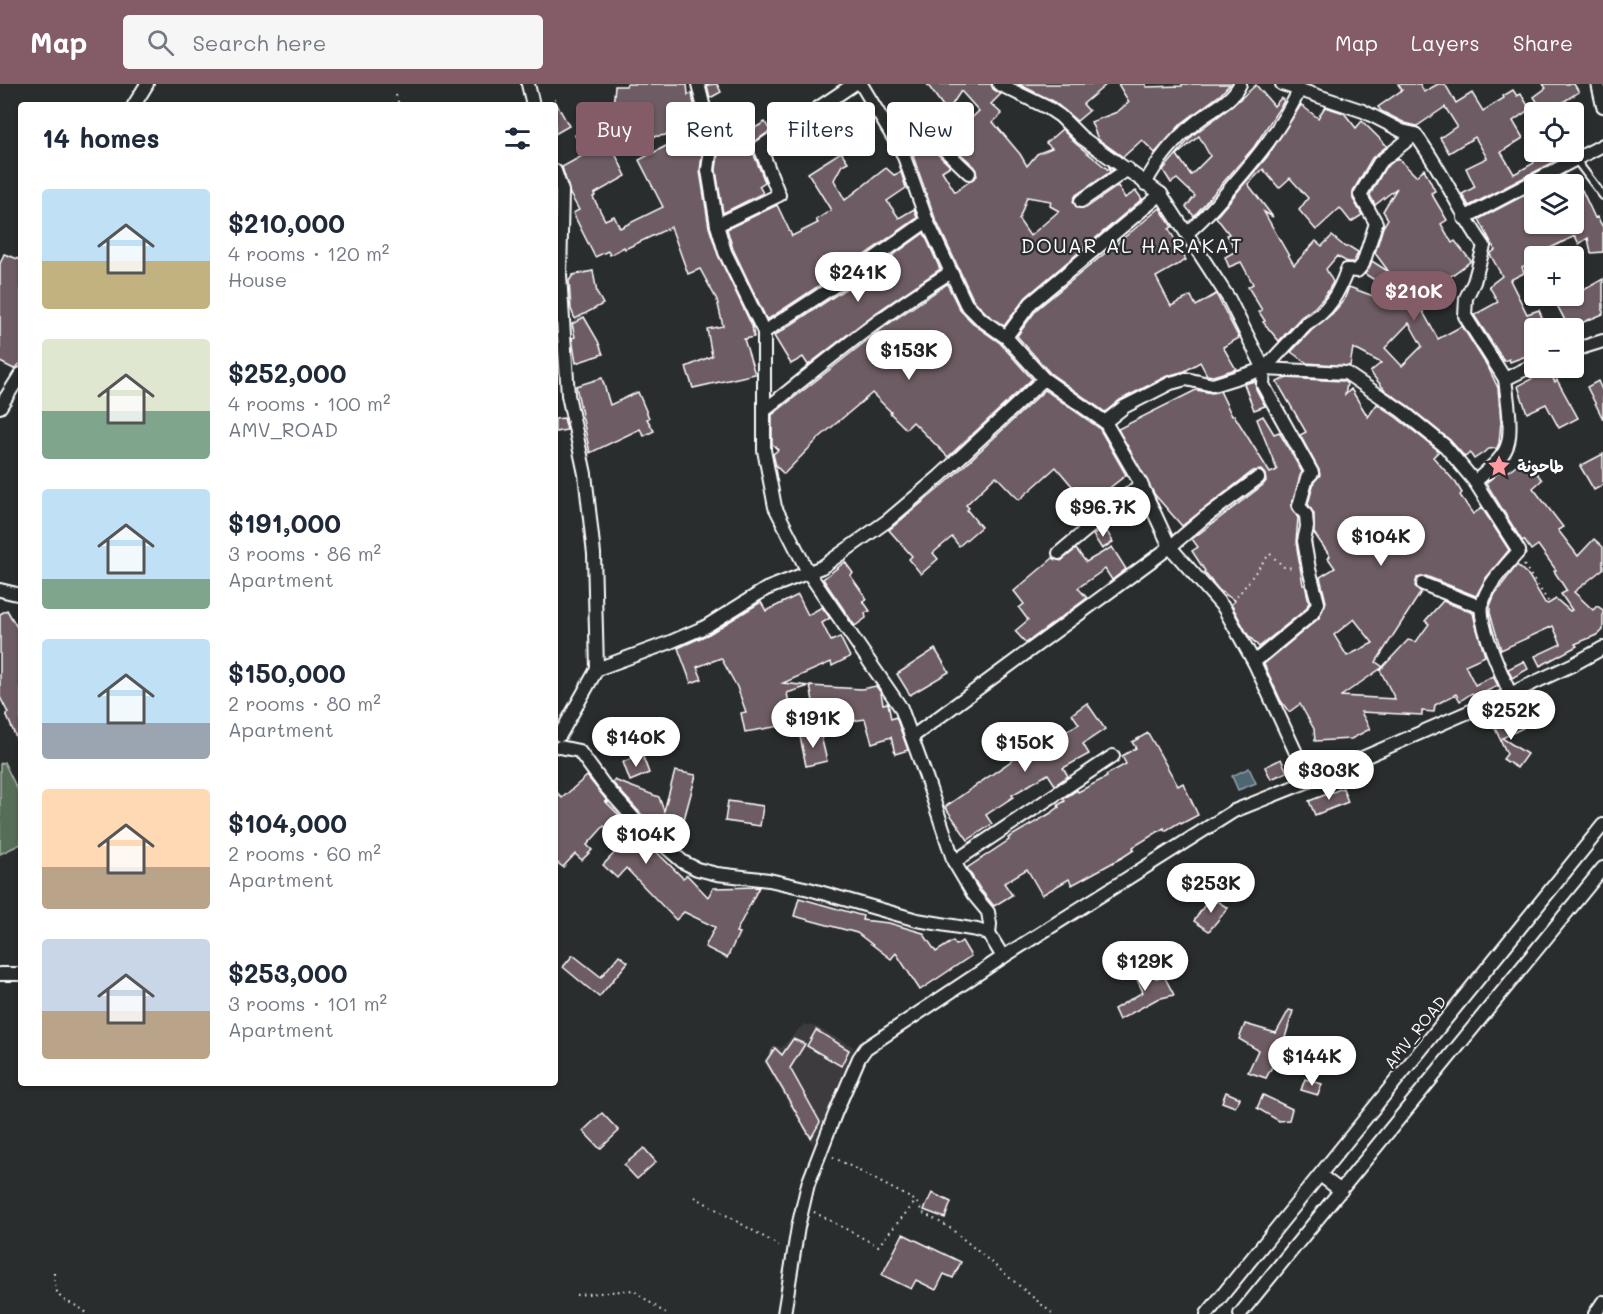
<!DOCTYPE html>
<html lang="en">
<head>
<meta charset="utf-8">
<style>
	:root { --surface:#fff; --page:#f6f6f7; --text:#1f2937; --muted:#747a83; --accent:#845c67 }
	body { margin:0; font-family:Mali,"Playpen Sans Arabic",sans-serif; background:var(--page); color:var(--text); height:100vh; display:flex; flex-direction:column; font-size:22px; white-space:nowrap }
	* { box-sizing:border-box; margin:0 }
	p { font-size:20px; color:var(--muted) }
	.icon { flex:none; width:33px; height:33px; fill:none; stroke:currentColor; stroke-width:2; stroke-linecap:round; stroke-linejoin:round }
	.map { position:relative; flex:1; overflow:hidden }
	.panel { position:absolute; left:18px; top:18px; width:540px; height:984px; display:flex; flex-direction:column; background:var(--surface); border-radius:6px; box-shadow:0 2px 4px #0004 }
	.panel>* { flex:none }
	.hud { position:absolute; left:576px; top:18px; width:570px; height:54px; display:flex; gap:12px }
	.buttons { position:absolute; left:1524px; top:18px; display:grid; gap:12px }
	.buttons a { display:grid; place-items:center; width:60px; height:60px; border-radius:6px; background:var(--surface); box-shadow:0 2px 4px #0004; font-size:30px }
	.price { position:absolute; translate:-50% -51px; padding:0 14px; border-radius:21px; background:#fff; color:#222; font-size:20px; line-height:39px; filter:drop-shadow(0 2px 3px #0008) }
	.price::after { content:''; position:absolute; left:50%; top:36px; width:18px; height:14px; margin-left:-9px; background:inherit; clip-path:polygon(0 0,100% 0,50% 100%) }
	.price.on { background:var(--accent); color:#fff }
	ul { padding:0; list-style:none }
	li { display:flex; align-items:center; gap:18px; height:150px; padding:0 24px }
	li span { display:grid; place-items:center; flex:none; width:168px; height:120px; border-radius:6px; color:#555 }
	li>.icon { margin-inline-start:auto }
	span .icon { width:72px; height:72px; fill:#fffc; stroke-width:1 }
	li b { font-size:26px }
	h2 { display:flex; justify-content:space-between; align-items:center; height:72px; padding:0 24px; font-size:26px }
	.pill { padding:0 21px; border-radius:6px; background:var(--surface); box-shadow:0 2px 4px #0004; font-size:21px; line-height:54px }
	.pill.on { background:var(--accent); color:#fff }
	header { display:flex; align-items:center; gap:36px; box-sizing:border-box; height:84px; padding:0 30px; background:var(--accent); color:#fff }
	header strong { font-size:28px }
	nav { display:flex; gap:33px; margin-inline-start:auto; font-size:21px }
	.search { width:420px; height:54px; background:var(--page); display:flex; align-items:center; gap:15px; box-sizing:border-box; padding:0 21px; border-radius:6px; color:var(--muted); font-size:22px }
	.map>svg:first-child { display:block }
	.built { fill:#3e3b3e }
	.green { fill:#566d59; stroke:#aab6ac; stroke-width:1.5 }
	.water { fill:#4d6672; stroke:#94a3aa; stroke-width:1.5 }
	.building { fill:#6d5b63; stroke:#fff; stroke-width:1.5; fill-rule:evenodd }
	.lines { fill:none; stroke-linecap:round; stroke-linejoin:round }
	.service-casing { stroke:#fff; stroke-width:10 }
	.minor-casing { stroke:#fff; stroke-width:16 }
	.path { stroke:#fff; stroke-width:2; stroke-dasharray:1.5 4.5; stroke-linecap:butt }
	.service { stroke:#2a2d2e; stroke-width:6 }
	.minor { stroke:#2a2d2e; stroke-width:12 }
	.labels { text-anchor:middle; stroke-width:4.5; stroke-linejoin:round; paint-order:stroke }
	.poi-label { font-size:16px; font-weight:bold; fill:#fff; stroke:#2a2d2e; text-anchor:start }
	.street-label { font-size:16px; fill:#fff; stroke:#2a2d2e }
	.quarter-label { font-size:20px; letter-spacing:1.5px; fill:#fff; stroke:#2a2d2e }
</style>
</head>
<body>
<header>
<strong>Map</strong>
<div class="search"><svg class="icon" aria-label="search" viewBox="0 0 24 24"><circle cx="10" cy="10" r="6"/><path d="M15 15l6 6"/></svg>Search here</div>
<nav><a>Map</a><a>Layers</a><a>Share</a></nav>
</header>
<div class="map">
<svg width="1603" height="1230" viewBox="0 0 1603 1230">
	<rect width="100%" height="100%" fill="#2a2d2e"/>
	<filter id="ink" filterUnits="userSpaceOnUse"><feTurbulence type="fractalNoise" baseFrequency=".0167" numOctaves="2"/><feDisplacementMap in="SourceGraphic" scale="12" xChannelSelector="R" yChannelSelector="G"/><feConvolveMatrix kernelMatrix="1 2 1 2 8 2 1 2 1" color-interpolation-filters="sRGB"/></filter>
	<g filter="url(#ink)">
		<polygon class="built" points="804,940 816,943 854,963 813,1061 764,978 774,961 781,964"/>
		<polygon class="green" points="4,678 21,713 21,760 0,770 0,680"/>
		<polygon class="water" points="1249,684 1256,699 1238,706 1232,692"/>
		<g class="building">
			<path d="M627,0h60l1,11 4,-2 7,41h1l2,21 -2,16 9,56 9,28 34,71 2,11 -10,2 11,35 -62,14 -7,-21 26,-11 -5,-27 16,-3 -6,-26 -17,-31 -12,5 -17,-47 -46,22 -1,-2 -14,8 -2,-4 -13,6 -22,-44 6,-3 -9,-16 -8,-27 22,-12 -9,-20 37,-18 3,-31h11zM693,48l-54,28 24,47 -43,21 -6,-12 -9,4 -12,-23 2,-1 -1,-2 32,-18 -18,-37 25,-6v6z"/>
			<polygon points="717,0 721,8 710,14 707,1"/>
			<path d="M927,0h64l2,5 8,5 -10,10 11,10 -9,8 27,32 7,12 10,-12 15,-6 -6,-5 16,-14 13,14 35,28 -1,-4 4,3 -37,25 -3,6 4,7h9l32,-22 7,12 11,-7 6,8 -116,98 -22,29 -17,-12 -14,-15 -38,-81 -22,-62 13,-13 24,23 -8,5 13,21 22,-16 -2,-9 -47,-43 15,-18zM961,7l18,20 -16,15 -14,-17zM1027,113l24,4 -1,5 9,5 -29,25 -11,-16z"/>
			<polygon points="1018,0 1107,0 1083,20 1089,27 1077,37 1053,17"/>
			<polygon points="1118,0 1146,0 1146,3 1182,2 1182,0 1230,0 1221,10 1182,39 1155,69 1142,56 1123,73 1098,55 1091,38 1117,28 1129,18"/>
			<polygon points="1398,0 1420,0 1424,8 1438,0 1445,0 1456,19 1472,9 1483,27 1504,14 1503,12 1513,6 1517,12 1521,10 1530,25 1513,37 1523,54 1501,68 1514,90 1534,79 1531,73 1541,68 1567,68 1556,77 1469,122 1462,110 1475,103 1466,84 1487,74 1475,53 1449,69 1440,54 1457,42 1445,23 1417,42 1405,39 1381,27 1378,23 1402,6"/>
			<polygon points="1543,0 1574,0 1579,8 1547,28 1544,28 1534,13 1546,4"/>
			<path d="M1256,1l18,21 7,-8 3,3 -30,46 -60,69 -8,-9 9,-11 -18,-17 -6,4 -8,-13 30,-35 38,-28zM1199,52l11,20 -19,19 -14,-20z"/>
			<polygon points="555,17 569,42 555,50"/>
			<polygon points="1301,21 1318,34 1325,23 1344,29 1356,44 1362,37 1387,62 1372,74 1353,107 1353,115 1362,131 1351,138 1340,124 1316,146 1299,126 1308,114 1290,94 1279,104 1263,85 1248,100 1273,133 1264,128 1294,181 1316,157 1322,162 1332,152 1345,163 1350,163 1358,168 1354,178 1347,178 1337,172 1326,185 1333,198 1325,212 1315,223 1301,233 1279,257 1263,238 1265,237 1259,228 1262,226 1248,203 1253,200 1241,178 1229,183 1225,173 1236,167 1227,151 1229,150 1216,133 1267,73"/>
			<polygon points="743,37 748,48 765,38 770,47 750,61 765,98 759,102 763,109 723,129 716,86 718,71 717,50"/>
			<polygon points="841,68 848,78 842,81 834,96 845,116 886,84 894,91 901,88 906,104 887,117 899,134 914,125 917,134 846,184 767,236 733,165 727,145 777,121 792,152 818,139 816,136 831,126 808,89"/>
			<path d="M1398,74l18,18 8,-7 11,22 -4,2 16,27 -6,4 11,19 3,-2 16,20 -54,40 21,38 24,-13 27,43 9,19 3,34 -2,21 -2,5 -8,1 -15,10 -4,-6 -5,4 -15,-17 -43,-35 -22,-15 -15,-18 11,-9 -28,-15 -3,18 -43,-3 -16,-11 21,-22 21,-17 11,-13 5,-13 62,23 4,-8 -3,2 -47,-30 7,-13 17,11 -14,-19 8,-26 5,-8 -5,-8 14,-23 -22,17 -5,-10 15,-27zM1409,239l13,23 -20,20 -17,-18z"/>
			<polygon points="1564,91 1569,100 1546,100"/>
			<polygon points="1534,106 1534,140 1541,140 1543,144 1551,140 1574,140 1574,110 1582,106 1595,134 1597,133 1603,143 1603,168 1591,169 1588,154 1579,160 1575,152 1548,165 1552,172 1534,172 1534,177 1522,183 1524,189 1510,196 1527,230 1539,226 1546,244 1534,244 1534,269 1510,278 1509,275 1504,277 1474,231 1498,218 1489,202 1502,192 1490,170 1495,166 1479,135"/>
			<polygon points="1160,124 1172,143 1169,145 1186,176 1156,193 1171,222 1191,212 1196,222 1216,210 1239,254 1223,263 1236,285 1213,292 1207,291 1200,278 1185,287 1167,292 1120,316 1105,328 1050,289 1017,252 1037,225"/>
			<polygon points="924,149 940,185 874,230 808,281 803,273 791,280 774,252 856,198"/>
			<polygon points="4,170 21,176 21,279 14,285 0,278 0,180"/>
			<polygon points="593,187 597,209 603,220 575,235 571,225 569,197 573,191"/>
			<polygon points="1603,195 1603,230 1569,244 1557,221"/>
			<polygon points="947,200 960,226 976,242 1000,259 1032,295 948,373 913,338 906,345 890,329 891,328 872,309 871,310 820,353 784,390 776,382 773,370 778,366 772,360 772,331 884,243"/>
			<polygon points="584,233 598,257 603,270 576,279 572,254 575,253 572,240"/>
			<polygon points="1548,286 1555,298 1557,296 1578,334 1559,344 1546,320 1527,329 1518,302"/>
			<polygon points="602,294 610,321 638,308 649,334 647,335 654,347 644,352 640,345 590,369 576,302"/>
			<path d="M1285,294l58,3 4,3 -2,11 6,-6 17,28 9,-13 20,14 42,33 -6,6 23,26 6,10 -2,2 13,19 9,-6 27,42 -23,28 -10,18 -50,-20 -9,2 -2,8 6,6 -45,70 7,5 -42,29 54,3 -15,-29 28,-30 8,2 13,-18 -4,-3 18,-20 30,12 3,13 9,30 -20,9 10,20 18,-9 5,10 -24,11 -2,-4 -12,8 -4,-7 -21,11 -1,7 -12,-1v4l-61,-3 9,17 -19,10 -36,2 -1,-12 -14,-25 -11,8 -8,-11 -17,-37 55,-46 7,-16 -6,-25 15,-9 -7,-10 2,-2 -16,-23v-19l-6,-10 6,-22 6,-7 -1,-5 -19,-35 6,-3 -29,-50zM1354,535l19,24 -26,13 -13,-21z"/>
			<polygon points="1255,297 1256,305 1265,322 1254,326 1244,300"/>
			<polygon points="1598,297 1603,308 1603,335 1587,303"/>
			<polygon points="1045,306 1099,344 1126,391 1084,424 1068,405 1072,402 1056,383 1019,416 996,392 966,421 969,424 967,426 981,443 959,462 952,453 933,469 938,475 921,490 909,475 912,472 889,446 948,397"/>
			<polygon points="1196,306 1212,309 1220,307 1232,332 1234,331 1270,389 1277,386 1257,335 1263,332 1274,350 1279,348 1302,388 1291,423 1298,434 1296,458 1303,501 1305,501 1309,518 1306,525 1259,563 1248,551 1231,520 1235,517 1219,506 1204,488 1205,487 1192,467 1198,463 1192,455 1263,401 1266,397 1265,390 1261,386 1253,387 1182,442 1155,411 1118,345"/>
			<polygon points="564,334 567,346 555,348 555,335"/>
			<polygon points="1603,370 1603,401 1594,406 1580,382"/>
			<polygon points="1525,374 1542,396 1533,404 1563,443 1558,446 1578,472 1594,455 1603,463 1603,485 1574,508 1593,526 1597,522 1603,526 1603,546 1599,550 1575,560 1577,562 1540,582 1535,572 1561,560 1553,542 1501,566 1490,529 1490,522 1495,510 1517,481 1529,492 1545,519 1548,520 1556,515 1570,527 1572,526 1561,510 1567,507 1554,487 1556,486 1538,461 1531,466 1524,456 1522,457 1486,399 1503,385 1506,389"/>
			<polygon points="1105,444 1113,458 1102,465 1093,451"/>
			<polygon points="1112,463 1126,485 1112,496 1105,485 1078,504 1087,514 1026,559 1015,547 1028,536 1019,524 1024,520 1014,507 1053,474 1061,477 1076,465 1086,478"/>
			<polygon points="845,478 853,489 850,491 867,515 863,517 870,527 865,529 866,534 855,542 823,495"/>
			<polygon points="798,511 808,531 822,523 830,534 822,539 831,557 840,553 850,573 832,582 831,578 783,599 809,602 787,609 793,640 745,648 741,629 746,628 737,603 721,574 697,583 702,595 691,599 678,564 709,550 761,518 766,527"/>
			<polygon points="7,526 21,550 21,665 6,630 8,629 0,613 0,530"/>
			<polygon points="935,565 949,588 910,611 897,590"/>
			<polygon points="1524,577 1528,585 1512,594 1508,585"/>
			<polygon points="810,602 862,605 876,602 881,609 883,620 888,619 891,635 896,633 908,666 895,670 891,653 872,659 865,635 818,642"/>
			<polygon points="1087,619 1105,645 1083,660 1089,670 1063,684 1068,692 1055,701 1048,690 1012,711 1013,713 986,731 992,740 968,756 945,723 1011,677 1011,676 1032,663 1028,656 1041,648 1047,658 1079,640 1072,630"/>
			<polygon points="1517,631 1523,644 1502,654 1527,670 1517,684 1503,675 1507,670 1494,642"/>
			<polygon points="820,648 827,677 806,682 800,652"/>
			<polygon points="1148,649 1178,702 1183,699 1198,731 1181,740 1180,738 1165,747 1164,744 1133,763 1134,766 1123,773 1072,801 1069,795 1042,811 1027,785 1004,799 1012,811 994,822 980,805 967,784 1009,756 1008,754 1051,729 1059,723 1058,721 1065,717 1063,715 1077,706 1078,708 1107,693 1106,691 1126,680 1122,672 1136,664 1132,658"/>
			<polygon points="642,670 649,689 630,697 623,678"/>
			<polygon points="1281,675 1287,688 1271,695 1265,683"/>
			<polygon points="675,687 696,691 683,739 655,732 654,736 642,731 613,699 614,696 659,713 664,727"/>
			<polygon points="587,692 608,718 605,717 630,742 683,794 687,791 708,813 713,804 759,803 736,848 739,849 727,874 705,863 715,843 684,828 676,836 626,784 617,794 603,781 623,760 604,742 587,761 592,766 582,776 575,770 563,783 555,777 555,706 562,714"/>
			<polygon points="1343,704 1348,718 1315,731 1309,717"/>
			<polygon points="728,717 763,722 760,742 725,737"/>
			<polygon points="1210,813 1228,824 1209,847 1194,837"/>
			<polygon points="799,814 863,832 862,836 889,839 923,849 936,868 953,857 956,861 962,857 971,872 920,906 896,869 891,875 857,849 794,832"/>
			<polygon points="573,871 601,893 619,871 628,878 599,913 563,883"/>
			<polygon points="1150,880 1156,894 1164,892 1174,911 1157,915 1119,936 1114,925 1143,908 1134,889"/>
			<polygon points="1289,926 1293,927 1281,967 1294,970 1291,986 1273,981 1266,994 1248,988 1258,966 1239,955 1245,940 1276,949"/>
			<polygon points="816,946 849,966 841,982 807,962"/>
			<polygon points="793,955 805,960 790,984 820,1038 811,1054 766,977 775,964 782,971"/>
			<polygon points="1305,995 1322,1000 1318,1011 1301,1006"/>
			<polygon points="1226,1008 1240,1014 1235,1023 1222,1018"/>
			<polygon points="1263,1011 1292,1025 1289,1036 1279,1037 1257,1024"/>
			<polygon points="602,1029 619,1047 600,1065 583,1047"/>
			<polygon points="644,1064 656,1078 637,1095 624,1081"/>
			<polygon points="932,1109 951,1118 945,1134 924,1126"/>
			<polygon points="903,1150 961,1178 953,1194 944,1190 936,1206 916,1196 911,1205 882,1191"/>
		</g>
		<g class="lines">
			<g class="service-casing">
				<polyline id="service" points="1576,76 1603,112"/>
			</g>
			<g class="minor-casing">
				<g id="minor">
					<polyline points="528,0 533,21"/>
					<polyline points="698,0 708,40 710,71 708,86 717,141 725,168 764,248 851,191 927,137"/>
					<polyline points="999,0 1048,24 1060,32 1081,53 1161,110 1229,215 1264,285 1263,301 1312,389 1307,394 1299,422 1306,431 1307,443 1304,457 1309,485 1318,519 1312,530 1254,578"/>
					<path d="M1282,0l81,27 39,20 13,3c27,35 43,76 69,112l-10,36 -8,16 -1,18 40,63 29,-14"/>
					<polyline points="1598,0 1603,22"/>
					<polyline points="134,21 147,0"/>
					<polyline points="903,70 926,48 969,89"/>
					<polyline points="555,87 562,107 560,191 568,311 585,390 594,470 597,585"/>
					<path d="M1145,100c12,-23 30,-45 50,-61 15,-13 37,-21 45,-39"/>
					<polyline points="1081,117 1128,85"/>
					<polyline points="1464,134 1603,61"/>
					<polyline points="717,141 779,111 760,63 854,0"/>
					<path d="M1187,149c17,-14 31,-30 45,-47 28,-32 48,-57 67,-95"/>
					<polyline points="764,248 764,366 775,423 808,488 901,624 926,693 954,778 973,810 988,828 990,840 989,850"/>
					<polyline points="1006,253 1031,219 1161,110"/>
					<polyline points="1574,266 1603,257"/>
					<path d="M1264,285l43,-46c21,-10 32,-31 40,-53l10,1 6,-7 13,-41 -16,-28 19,-32 36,-29"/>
					<polyline points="1044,295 1105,338 1141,400 1170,463 1224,524 1254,578 1309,697"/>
					<polyline points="0,323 21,290"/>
					<path d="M765,326c61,-49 119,-97 186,-138"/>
					<path d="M1105,338l19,-15 47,-24 15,-4 27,6 51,-16 82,4 56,38 43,35 30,36 44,69c-14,16 -32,33 -37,54 -4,19 20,69 28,89"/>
					<path d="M1475,398c11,-11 27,-22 32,-36 6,-16 0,-50 -2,-67"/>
					<polyline points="1059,469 1141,400"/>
					<polyline points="1423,500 1481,523"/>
					<polyline points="0,506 21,511"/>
					<polyline points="560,651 597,585 668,559 705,543 766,505 822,483 887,437 940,392 1044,295 1006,253 982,236 966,220 927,137 903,70 861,0"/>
					<polyline points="912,653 1170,463 1204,434 1258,394"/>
					<polyline points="560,663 579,667 604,701 635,736 683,778 697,785 717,790 769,796 809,805 917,836 977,846 989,850 1003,873"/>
					<polyline points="954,778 1113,672"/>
					<polyline points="0,890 21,890"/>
					<polyline points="1320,1091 1341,1107"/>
					<polyline points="784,1230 798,1143 808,1100 835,1030 859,974 866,964 1003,873 1234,727 1309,697 1510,610 1574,580 1603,564"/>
					<polyline points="1207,1230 1603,741"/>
					<polyline points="1240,1230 1603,784"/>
					<polyline points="1595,1230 1603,1218"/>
				</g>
			</g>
			<g class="path">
				<polyline points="396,11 399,21"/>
				<polyline points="1524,481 1550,520"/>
				<path d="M1233,517c14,-15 23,-32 37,-47l14,13 11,1"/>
				<polyline points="833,1073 916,1117 923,1129 949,1143 1053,1230"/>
				<polyline points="695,1113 781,1163"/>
				<polyline points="814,1128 878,1162 916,1117"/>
				<path d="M54,1189c1,34 13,23 34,41"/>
				<polyline points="576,1211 633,1206 666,1230"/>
			</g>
			<use href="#service" class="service"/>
			<use href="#minor" class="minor"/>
		</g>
	</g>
	<defs>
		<g id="sight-bare" transform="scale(1.8)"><path d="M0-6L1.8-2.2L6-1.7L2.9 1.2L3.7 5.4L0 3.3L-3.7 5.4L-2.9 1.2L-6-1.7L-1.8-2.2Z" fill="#ff9aa2" stroke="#2a2d2e" stroke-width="2.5" paint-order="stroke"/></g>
	</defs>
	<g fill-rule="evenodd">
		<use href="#sight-bare" x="1499" y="382"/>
	</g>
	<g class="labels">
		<g class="poi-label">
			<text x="1517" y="388">طاحونة</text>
		</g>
		<g class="street-label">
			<text transform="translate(1415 948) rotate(-51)" y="6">AMV_ROAD</text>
		</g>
		<g class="quarter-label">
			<text x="1132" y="169">DOUAR AL HARAKAT</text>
		</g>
	</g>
</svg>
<div class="buttons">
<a><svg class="icon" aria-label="locate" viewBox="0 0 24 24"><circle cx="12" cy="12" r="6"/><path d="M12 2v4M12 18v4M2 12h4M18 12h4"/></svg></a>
<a><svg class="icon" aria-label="layers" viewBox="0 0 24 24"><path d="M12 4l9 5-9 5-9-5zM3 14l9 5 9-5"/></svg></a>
<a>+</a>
<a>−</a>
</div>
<b class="price" style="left:858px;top:219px">$241K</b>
<b class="price on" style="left:1414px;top:238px">$210K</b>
<b class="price" style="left:909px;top:297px">$153K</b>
<b class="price" style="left:1103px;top:454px">$96.7K</b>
<b class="price" style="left:1381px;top:483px">$104K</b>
<b class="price" style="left:1511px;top:657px">$252K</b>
<b class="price" style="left:813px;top:665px">$191K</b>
<b class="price" style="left:636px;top:684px">$140K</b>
<b class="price" style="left:1025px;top:689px">$150K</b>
<b class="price" style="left:1329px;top:717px">$303K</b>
<b class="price" style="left:646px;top:781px">$104K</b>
<b class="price" style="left:1211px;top:830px">$253K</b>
<b class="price" style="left:1145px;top:908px">$129K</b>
<b class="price" style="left:1312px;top:1003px">$144K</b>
<div class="hud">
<a class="pill on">Buy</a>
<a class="pill">Rent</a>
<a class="pill">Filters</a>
<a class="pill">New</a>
</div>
<section class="panel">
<h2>14 homes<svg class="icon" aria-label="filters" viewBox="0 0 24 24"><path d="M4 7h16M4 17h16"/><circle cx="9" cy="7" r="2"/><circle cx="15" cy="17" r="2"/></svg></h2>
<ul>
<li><span style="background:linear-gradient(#bfe0f5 60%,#c2b280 0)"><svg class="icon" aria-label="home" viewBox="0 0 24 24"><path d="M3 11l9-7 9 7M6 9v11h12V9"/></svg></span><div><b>$210,000</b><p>4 rooms · 120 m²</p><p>House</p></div></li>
<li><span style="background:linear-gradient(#dfe7d0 60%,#7fa58c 0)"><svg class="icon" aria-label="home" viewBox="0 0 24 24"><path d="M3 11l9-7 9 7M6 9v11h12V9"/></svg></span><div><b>$252,000</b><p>4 rooms · 100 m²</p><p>AMV_ROAD</p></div></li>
<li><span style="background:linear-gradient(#bfe0f5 75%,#7fa58c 0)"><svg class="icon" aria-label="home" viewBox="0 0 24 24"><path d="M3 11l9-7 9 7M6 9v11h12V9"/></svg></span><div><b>$191,000</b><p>3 rooms · 86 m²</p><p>Apartment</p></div></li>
<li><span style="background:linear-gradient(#bfe0f5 70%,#9aa5b1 0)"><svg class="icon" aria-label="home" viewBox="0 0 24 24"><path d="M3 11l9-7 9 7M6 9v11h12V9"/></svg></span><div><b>$150,000</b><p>2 rooms · 80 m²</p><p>Apartment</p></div></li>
<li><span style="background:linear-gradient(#ffd9b3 65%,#b9a48a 0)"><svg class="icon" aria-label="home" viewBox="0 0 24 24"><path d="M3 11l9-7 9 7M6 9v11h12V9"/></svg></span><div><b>$104,000</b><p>2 rooms · 60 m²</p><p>Apartment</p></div></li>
<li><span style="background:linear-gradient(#c9d6e8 60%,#b9a48a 0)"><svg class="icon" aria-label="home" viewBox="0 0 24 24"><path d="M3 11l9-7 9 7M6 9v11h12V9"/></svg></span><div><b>$253,000</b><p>3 rooms · 101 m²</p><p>Apartment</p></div></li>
</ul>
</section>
</div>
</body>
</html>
